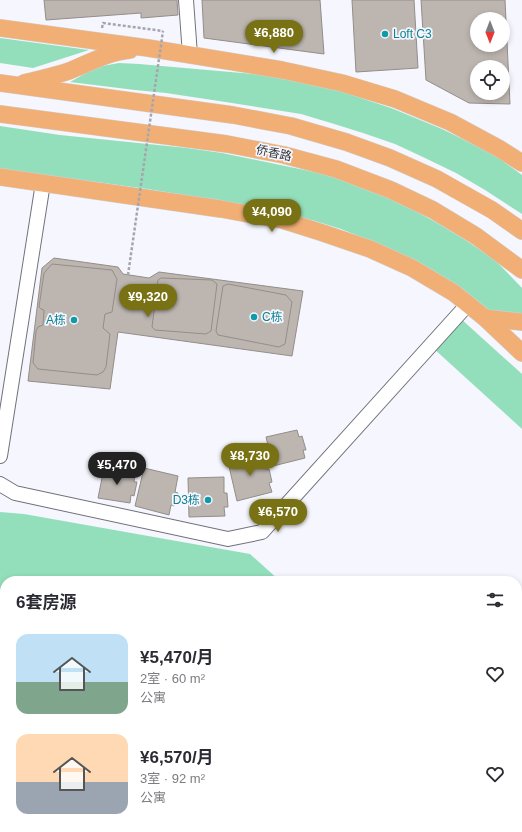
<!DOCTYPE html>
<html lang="zh">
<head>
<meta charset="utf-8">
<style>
	:root { --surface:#fff; --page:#f7f7f7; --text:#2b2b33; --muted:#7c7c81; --accent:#787215 }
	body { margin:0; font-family:Arial,"Noto Sans SC",sans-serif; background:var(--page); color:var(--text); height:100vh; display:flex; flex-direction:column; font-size:15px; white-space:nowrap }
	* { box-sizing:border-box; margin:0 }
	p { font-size:13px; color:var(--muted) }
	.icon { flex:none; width:22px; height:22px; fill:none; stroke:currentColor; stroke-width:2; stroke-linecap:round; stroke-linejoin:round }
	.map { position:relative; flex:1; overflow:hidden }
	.drawer { position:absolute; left:0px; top:576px; width:522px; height:256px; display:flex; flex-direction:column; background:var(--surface); border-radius:16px 16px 0 0; box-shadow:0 2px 6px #0003 }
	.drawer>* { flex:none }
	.needle { width:26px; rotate:180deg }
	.tools { position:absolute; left:470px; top:12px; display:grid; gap:8px }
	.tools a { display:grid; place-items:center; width:40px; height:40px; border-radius:50%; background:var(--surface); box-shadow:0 2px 6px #0003; font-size:20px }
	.price { position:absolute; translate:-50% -34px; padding:0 9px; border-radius:14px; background:var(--accent); color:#fff; font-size:13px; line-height:26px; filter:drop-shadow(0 1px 2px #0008) }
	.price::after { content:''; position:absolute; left:50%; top:24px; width:12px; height:9px; margin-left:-6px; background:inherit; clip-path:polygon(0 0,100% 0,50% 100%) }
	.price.active { background:#222; color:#fff }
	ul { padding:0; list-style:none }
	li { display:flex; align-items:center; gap:12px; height:100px; padding:0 16px }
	li span { display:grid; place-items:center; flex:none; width:112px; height:80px; border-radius:12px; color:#555 }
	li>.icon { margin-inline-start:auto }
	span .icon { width:48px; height:48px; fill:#fffc; stroke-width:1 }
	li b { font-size:17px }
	h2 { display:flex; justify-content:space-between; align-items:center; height:48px; padding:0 16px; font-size:17px }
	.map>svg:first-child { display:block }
	.green { fill:#93dfbc }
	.building { fill:#bcb5b0; stroke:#948d89; fill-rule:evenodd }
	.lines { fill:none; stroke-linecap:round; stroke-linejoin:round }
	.minor-casing { stroke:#72737a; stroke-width:16 }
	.major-casing { stroke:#d2d2d3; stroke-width:18 }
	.path { stroke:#a5a6ac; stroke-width:2.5; stroke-dasharray:3 2; stroke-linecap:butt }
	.minor { stroke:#fff; stroke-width:14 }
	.major { stroke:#f1af76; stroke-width:17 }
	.path-bridge { stroke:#a5a6ac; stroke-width:2.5; stroke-dasharray:3 2; stroke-linecap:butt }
	.culture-dot { fill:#0f9aa8; stroke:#f5f6fe; stroke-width:1.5 }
	.labels { text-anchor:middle; stroke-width:3.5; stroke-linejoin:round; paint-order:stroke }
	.culture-label { font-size:12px; fill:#0d838f; stroke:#f5f6fe; text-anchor:start }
	.street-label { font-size:12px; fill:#323336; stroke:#f5f6fe }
</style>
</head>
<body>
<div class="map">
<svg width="522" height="832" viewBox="0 0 522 832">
	<rect width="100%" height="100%" fill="#f5f6fe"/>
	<g class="green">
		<polygon points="0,38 89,50 33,68 0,63"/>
		<polygon points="119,63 139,64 264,75 328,87 391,108 442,129 493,154 522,175 522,214 485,190 456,173 425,158 395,144 363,133 331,123 301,114 219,101 166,93 135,90 70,82 97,67"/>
		<polygon points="0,126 60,135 187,148 222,153 319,173 347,181 380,194 410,208 439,224 467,241 495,260 522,288 522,316 485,312 366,239 341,229 315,221 288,214 262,208 147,189 0,169"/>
		<polygon points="460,318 522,374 522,429 433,348"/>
		<polygon points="0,512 24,514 250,554 280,581 5,581 5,827 45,827 43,832 0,832"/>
		<polygon points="282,827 377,827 372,832 295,832"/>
	</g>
	<g class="building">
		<polygon points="44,0 177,0 178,15 141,18 141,13 46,20"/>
		<polygon points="202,0 320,0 324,54 204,38"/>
		<polygon points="352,0 414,0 418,68 356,72"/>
		<path d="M421,0h84l5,104 -41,-1 -43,-23zM477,19h26v26h-26zM477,67h26v26h-26z"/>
		<polygon points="54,258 118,267 123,274 149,278 159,272 303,291 292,356 118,332 110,389 28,381 42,268"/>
		<polygon points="52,264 112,270 117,279 112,312 105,314 103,328 110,334 106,367 103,372 97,375 38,369 33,363 36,331 38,327 43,325 44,310 41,309 39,307 44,273"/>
		<polygon points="161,278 212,280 217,284 211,331 206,334 155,330 152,327 158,280"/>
		<polygon points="228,284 286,295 292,302 285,344 279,347 218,335 216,331 223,286"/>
		<polygon points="297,430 299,437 302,436 306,450 303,450 305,458 273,466 266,437"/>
		<polygon points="262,454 266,470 269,469 272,482 269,483 272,492 237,501 228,462"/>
		<polygon points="104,468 135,474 134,482 137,482 134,496 131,495 130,503 98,498"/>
		<polygon points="144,468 178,476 175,492 178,493 174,506 171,505 169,515 135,506"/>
		<polygon points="224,477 224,493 227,493 228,507 224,507 225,516 189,517 188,478"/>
		<polygon points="86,827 208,827 220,832 84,832"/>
	</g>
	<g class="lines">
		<g class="minor-casing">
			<g id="minor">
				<polyline points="186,0 190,55"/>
				<polyline points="0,456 43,183"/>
				<polyline points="0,484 15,493 228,539 262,532 468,304"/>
				<polyline points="517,698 522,693"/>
				<polyline points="393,832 398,827"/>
			</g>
		</g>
		<g class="major-casing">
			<g id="major">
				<polyline points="0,28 148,48 282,70 342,83 395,99 450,122 500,149 522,163"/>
				<polyline points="0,83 233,115 291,126 346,142 390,158 437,179 492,210 522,231"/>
				<path d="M24,83c15,-4 31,-7 45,-12 20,-8 39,-19 61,-21"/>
				<polyline points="0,114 227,144 284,155 336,169 391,190 433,210 476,236 522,270"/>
				<polyline points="0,177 221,209 282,220 320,232 370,249 412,268 454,293 485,318 522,353"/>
				<polyline points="485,318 522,322"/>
			</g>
		</g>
		<polyline class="path" points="102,28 103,23 163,31"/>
		<use href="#minor" class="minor"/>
		<use href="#major" class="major"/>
		<polyline class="path-bridge" points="128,275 163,31"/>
	</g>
	<g class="culture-dot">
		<circle cx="385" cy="34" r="4"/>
		<circle cx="254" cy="317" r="4"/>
		<circle cx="74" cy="320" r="4"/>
		<circle cx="208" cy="500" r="4"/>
	</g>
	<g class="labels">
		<g class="culture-label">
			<text x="393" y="38">Loft C3</text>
			<text x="262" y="321">C栋</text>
			<text x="66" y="324" text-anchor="end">A栋</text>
			<text x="200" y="504" text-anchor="end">D3栋</text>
		</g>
		<g class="street-label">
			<text transform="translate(274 153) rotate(12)" y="4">侨香路</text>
		</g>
	</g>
</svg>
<div class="tools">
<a><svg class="needle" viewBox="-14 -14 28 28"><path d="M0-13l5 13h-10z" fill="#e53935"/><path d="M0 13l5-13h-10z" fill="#7c7c81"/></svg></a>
<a><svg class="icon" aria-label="locate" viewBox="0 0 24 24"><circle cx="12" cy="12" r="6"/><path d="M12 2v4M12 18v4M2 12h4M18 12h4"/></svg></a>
</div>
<b class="price" style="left:274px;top:54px">¥6,880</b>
<b class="price" style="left:272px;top:233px">¥4,090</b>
<b class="price" style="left:148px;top:318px">¥9,320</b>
<b class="price" style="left:250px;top:477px">¥8,730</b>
<b class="price active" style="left:117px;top:486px">¥5,470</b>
<b class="price" style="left:278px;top:533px">¥6,570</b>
<section class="drawer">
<h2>6套房源<svg class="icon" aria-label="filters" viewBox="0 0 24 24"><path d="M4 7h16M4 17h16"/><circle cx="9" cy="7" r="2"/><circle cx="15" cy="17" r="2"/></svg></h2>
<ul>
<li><span style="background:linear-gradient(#bfe0f5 60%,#7fa58c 0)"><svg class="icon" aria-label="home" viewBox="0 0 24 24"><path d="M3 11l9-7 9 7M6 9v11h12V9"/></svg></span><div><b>¥5,470/月</b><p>2室 · 60 m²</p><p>公寓</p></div><svg class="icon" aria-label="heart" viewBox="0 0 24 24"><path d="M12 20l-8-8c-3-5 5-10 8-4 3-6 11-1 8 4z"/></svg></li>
<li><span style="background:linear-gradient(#ffd9b3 60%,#9aa5b1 0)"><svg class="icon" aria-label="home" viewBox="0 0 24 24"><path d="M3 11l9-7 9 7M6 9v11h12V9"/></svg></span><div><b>¥6,570/月</b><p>3室 · 92 m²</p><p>公寓</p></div><svg class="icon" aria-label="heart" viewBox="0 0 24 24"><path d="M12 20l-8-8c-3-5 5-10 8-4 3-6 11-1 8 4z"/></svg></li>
</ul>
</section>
</div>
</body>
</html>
